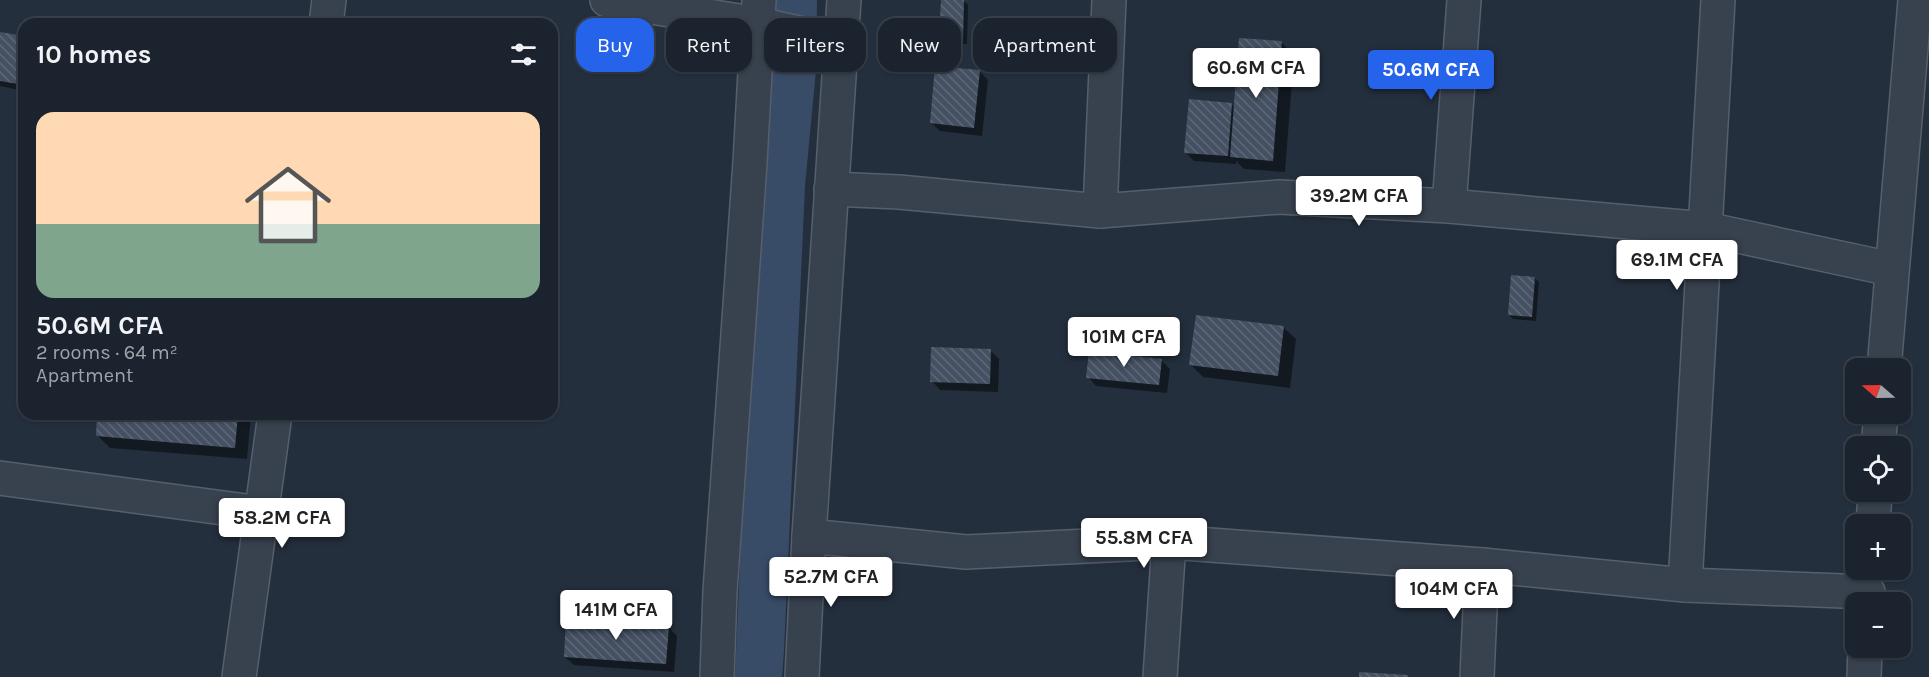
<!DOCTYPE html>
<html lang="en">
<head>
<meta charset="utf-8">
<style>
	:root { --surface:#1b232e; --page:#282f3a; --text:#f1f3f6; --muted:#a0a4aa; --line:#39404a; --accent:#2563eb }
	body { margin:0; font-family:Karla,sans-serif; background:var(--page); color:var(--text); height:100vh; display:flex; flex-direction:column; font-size:22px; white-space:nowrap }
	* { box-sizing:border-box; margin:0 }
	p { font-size:20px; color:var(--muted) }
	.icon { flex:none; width:33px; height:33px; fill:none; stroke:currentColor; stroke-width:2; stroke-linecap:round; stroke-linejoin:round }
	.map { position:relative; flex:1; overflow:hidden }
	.panel { position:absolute; left:18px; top:18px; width:540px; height:402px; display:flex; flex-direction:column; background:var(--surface); border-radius:18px; box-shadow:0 2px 4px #0004,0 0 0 2px var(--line) }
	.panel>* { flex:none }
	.banner { position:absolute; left:576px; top:18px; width:570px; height:54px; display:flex; gap:12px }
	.needle { width:39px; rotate:290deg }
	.fabs { position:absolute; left:1845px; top:358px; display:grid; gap:12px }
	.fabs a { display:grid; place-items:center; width:66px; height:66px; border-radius:12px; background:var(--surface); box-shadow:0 2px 4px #0004,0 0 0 2px var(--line); font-size:30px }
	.price { position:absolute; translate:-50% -51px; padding:0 14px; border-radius:6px; background:#fff; color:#222; font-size:20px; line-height:39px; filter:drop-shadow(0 2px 3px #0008) }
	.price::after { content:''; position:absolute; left:50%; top:36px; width:18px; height:14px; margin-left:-9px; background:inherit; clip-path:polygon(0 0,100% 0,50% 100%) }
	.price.active { background:var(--accent); color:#fff }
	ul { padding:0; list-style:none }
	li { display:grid; align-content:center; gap:12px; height:318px; padding:0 18px }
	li+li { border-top:2px solid var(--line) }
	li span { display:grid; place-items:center; height:186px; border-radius:18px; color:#555 }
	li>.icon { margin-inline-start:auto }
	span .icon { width:108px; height:108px; fill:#fffc; stroke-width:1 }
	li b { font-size:26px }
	h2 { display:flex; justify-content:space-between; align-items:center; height:72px; padding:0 18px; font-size:26px }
	.tag { padding:0 21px; border-radius:18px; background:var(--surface); box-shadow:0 2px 4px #0004,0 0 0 2px var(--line); font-size:21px; line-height:54px }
	.tag.active { background:var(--accent); color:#fff }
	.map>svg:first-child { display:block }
	.water { fill:#394c67 }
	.shadow { fill:#0007 }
	.building { fill:url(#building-back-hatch) }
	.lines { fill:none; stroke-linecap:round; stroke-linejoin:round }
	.minor-casing { stroke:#565f6c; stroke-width:36 }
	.minor { stroke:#38414e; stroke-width:33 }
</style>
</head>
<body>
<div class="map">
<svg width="1929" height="677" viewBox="0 0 1929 677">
	<defs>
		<pattern id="building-back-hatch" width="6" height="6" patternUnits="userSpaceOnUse" patternTransform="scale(1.5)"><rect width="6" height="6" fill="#455162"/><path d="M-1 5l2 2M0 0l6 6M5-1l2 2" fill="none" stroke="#5d6877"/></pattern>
	</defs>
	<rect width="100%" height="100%" fill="#242f3e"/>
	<polygon class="water" points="775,0 817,0 816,70 805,186 784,651 782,677 735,677 746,426"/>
	<g class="shadow">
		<polygon points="964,1 968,5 967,44 945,44 941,40"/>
		<polygon points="0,38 24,38 24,91 0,86"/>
		<polygon points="1282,43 1294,55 1285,172 1244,169 1236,161 1236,164 1194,161 1186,153 1232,105 1235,108"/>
		<polygon points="979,71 988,80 982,136 940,131 931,123"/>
		<polygon points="1535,278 1539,282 1536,321 1513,319 1509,315"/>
		<polygon points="1283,327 1296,339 1290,388 1203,377 1191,365"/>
		<polygon points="990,350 999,359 998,392 940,390 932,381"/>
		<polygon points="1161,360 1170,369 1167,393 1096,386 1088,377"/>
		<polygon points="99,414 251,414 247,459 110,448 97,435"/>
		<polygon points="668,627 677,636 674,672 574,665 565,657"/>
	</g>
	<g class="building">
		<polygon points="941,0 964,0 963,41 939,40"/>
		<polygon points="0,32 24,36 24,85 0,81"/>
		<polygon points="1239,38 1282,41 1273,161 1230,157"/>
		<polygon points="935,66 980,70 974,128 930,123"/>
		<polygon points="1189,99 1232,103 1228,156 1184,153"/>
		<polygon points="1511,275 1535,277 1532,317 1508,315"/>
		<polygon points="1196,315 1284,326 1278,376 1189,365"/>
		<polygon points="931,347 991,349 990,384 930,382"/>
		<polygon points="1089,351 1162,359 1159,385 1086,378"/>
		<polygon points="97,414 238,414 235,448 96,436"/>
		<polygon points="566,619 669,626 666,664 564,657"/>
		<polygon points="1359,672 1408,675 1408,677 1359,677"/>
	</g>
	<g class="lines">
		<g class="minor-casing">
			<g id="minor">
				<polyline points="607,0 758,24 840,42"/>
				<polyline points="844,0 809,536 966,552 1169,542 1482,565 1685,585 1868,592"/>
				<polyline points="326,24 329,0"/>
				<polyline points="831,189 899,192 1100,211 1279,197 1449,206 1706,229 1891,269"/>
				<polyline points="1449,206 1464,0"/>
				<polyline points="1100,211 1109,0"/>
				<polyline points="1884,369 1915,0"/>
				<polyline points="1878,447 1881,414"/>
				<polyline points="0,478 261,513"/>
				<polyline points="1873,525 1875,492"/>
				<polyline points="1685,585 1718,0"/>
				<polyline points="239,677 275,414"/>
				<polyline points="717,677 720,591 750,162 759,0"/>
				<polyline points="802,677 809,536"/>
				<polyline points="1160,677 1169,542"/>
				<polyline points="1477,677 1482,565"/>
				<polyline points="1864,677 1865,648"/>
			</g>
		</g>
		<use href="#minor" class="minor"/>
	</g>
</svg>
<div class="fabs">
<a><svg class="needle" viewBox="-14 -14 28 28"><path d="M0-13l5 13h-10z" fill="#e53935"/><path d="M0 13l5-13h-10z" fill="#a0a4aa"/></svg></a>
<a><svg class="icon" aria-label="locate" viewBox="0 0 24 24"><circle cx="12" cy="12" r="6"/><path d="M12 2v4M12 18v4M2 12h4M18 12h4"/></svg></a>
<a>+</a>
<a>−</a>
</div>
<b class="price" style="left:1256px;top:99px">60.6M CFA</b>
<b class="price active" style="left:1431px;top:101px">50.6M CFA</b>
<b class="price" style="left:1359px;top:227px">39.2M CFA</b>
<b class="price" style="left:1677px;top:291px">69.1M CFA</b>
<b class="price" style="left:1124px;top:368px">101M CFA</b>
<b class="price" style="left:282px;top:549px">58.2M CFA</b>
<b class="price" style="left:1144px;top:569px">55.8M CFA</b>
<b class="price" style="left:831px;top:608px">52.7M CFA</b>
<b class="price" style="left:1454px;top:620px">104M CFA</b>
<b class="price" style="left:616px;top:641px">141M CFA</b>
<div class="banner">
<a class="tag active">Buy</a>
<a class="tag">Rent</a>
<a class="tag">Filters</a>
<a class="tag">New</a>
<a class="tag">Apartment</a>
</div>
<section class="panel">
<h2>10 homes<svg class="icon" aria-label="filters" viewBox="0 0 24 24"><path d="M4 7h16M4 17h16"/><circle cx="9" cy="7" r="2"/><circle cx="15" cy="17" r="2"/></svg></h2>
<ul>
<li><span style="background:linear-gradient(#ffd9b3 60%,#7fa58c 0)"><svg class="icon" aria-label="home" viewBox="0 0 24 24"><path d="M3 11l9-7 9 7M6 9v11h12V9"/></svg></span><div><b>50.6M CFA</b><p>2 rooms · 64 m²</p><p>Apartment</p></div></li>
</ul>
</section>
</div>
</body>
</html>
